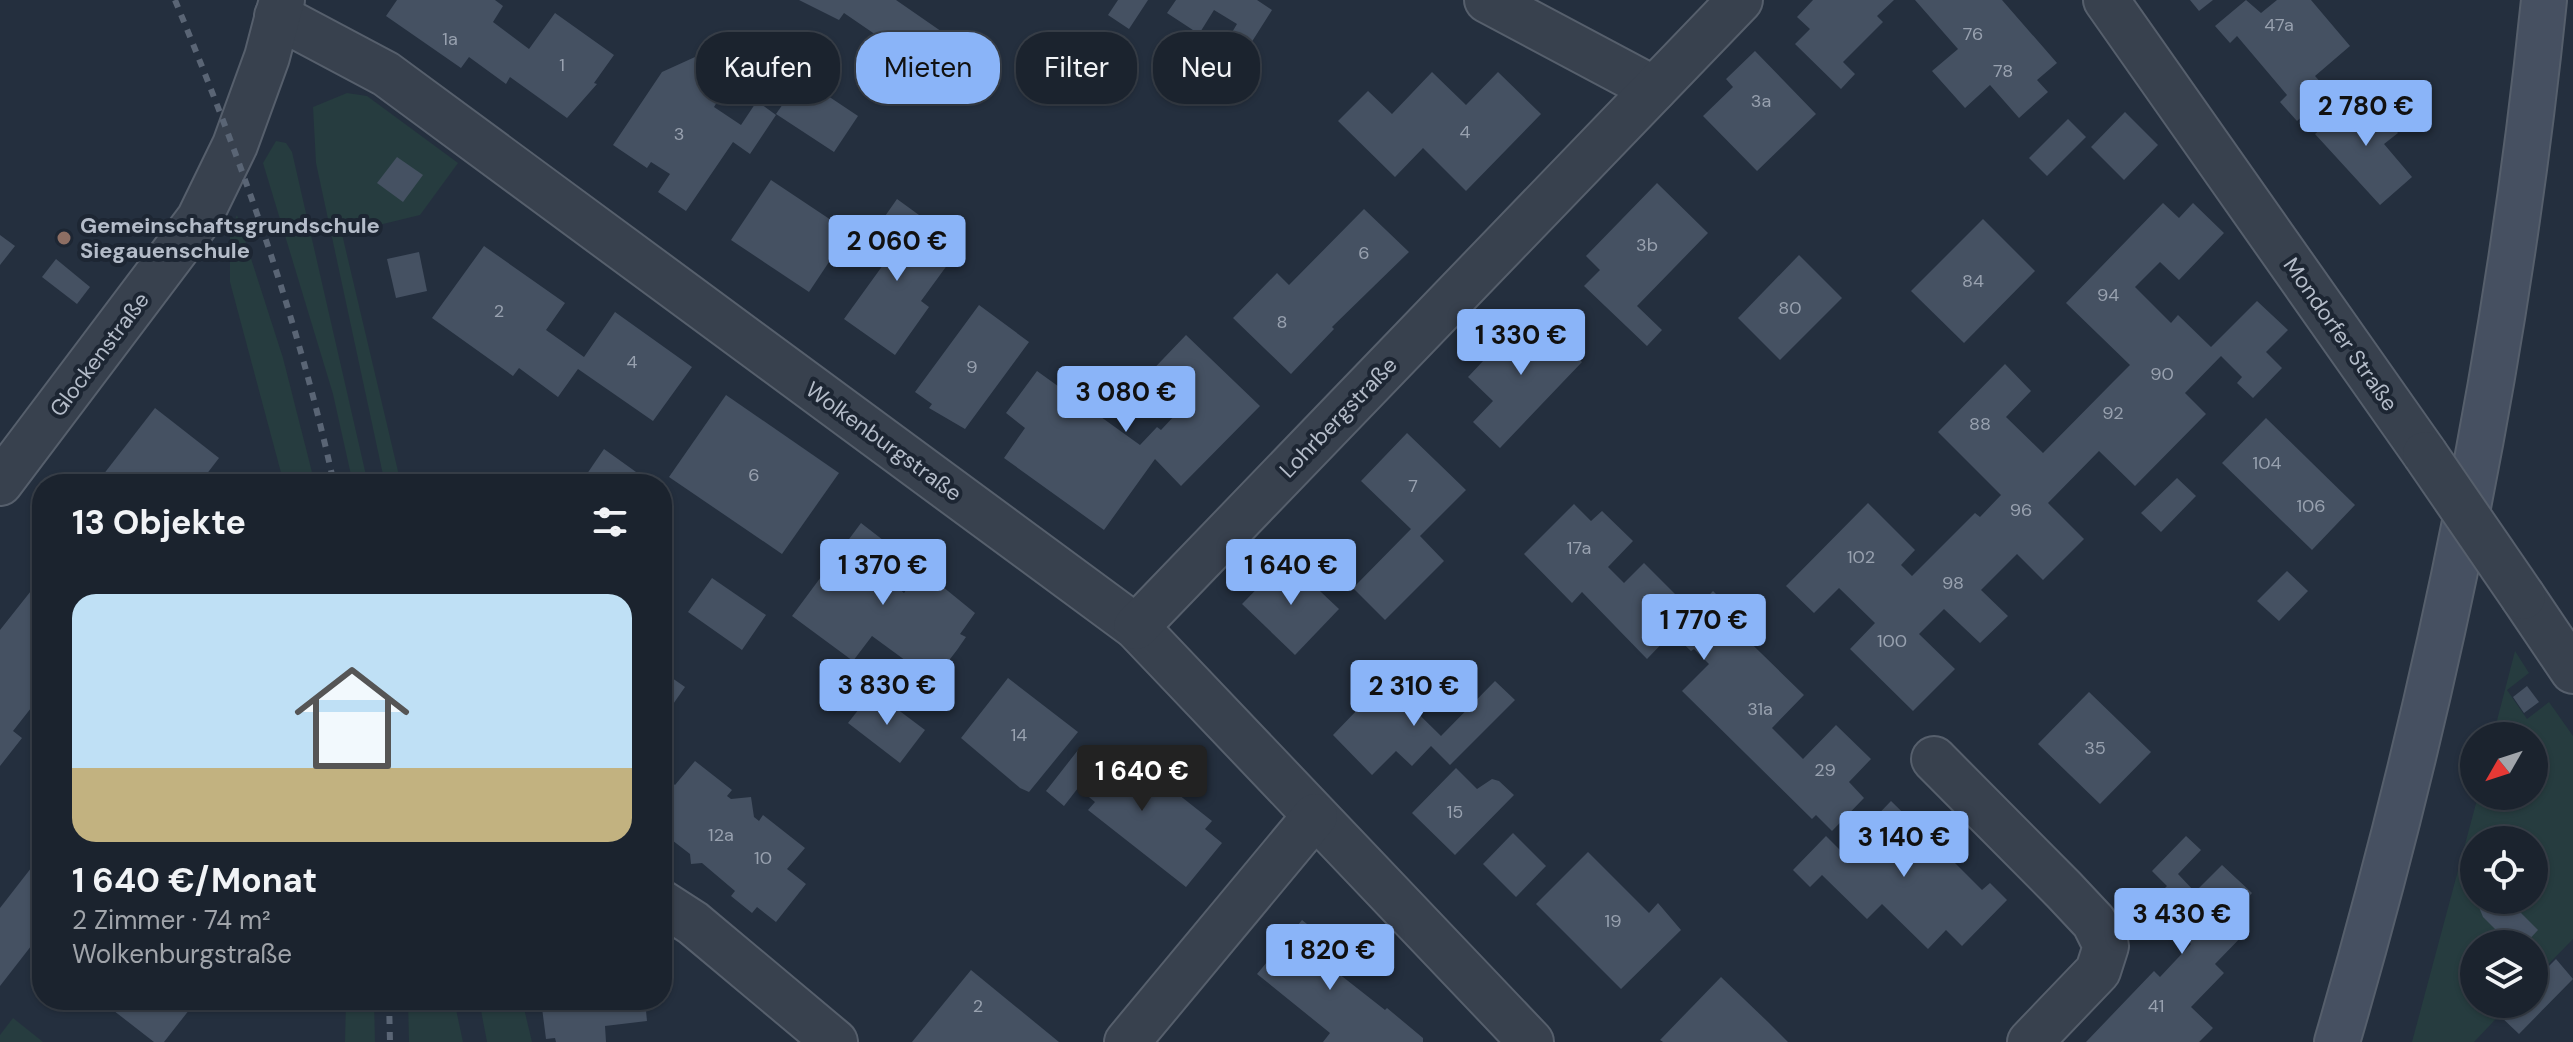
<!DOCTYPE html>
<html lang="de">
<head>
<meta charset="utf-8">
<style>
	:root { --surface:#1b232e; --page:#282f3a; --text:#f1f3f6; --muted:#a0a4aa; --line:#39404a; --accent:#8ab4f8 }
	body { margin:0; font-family:"DM Sans",sans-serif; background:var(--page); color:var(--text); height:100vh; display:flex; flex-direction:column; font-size:30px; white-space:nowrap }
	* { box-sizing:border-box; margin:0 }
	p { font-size:26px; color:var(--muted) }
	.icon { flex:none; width:44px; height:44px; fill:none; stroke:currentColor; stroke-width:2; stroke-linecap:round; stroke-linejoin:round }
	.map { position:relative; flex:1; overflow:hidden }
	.sheet { position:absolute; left:32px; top:474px; width:640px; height:536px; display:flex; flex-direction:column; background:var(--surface); border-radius:32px; box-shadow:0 2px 6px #0004,0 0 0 2px var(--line) }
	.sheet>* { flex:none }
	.hud { position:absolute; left:696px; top:32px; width:760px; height:72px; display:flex; gap:16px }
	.needle { width:52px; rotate:231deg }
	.fabs { position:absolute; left:2460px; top:722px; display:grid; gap:16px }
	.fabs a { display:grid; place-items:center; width:88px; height:88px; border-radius:50%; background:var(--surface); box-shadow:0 2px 6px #0004,0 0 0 2px var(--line); font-size:40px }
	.price { position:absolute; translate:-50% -68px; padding:0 18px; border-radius:8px; background:var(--accent); color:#111; font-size:26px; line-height:52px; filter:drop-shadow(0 2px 4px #0008) }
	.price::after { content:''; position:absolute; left:50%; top:48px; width:24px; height:18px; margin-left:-12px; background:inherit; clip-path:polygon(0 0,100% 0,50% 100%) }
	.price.current { background:#222; color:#fff }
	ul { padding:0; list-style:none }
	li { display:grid; align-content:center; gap:16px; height:424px; padding:0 40px }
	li+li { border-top:2px solid var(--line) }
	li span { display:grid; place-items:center; height:248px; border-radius:24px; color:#555 }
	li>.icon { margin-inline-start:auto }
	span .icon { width:144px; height:144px; fill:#fffc; stroke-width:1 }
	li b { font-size:34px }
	h2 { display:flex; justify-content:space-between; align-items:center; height:96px; padding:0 40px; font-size:34px }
	.tag { padding:0 28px; border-radius:32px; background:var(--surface); box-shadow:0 2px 6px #0004,0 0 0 2px var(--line); font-size:28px; line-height:72px }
	.tag.current { background:var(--accent); color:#111 }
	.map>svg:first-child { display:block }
	.green { fill:#263c3f; fill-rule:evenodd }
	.building { fill:#455162 }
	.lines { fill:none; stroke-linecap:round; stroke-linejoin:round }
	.minor-casing { stroke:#565f6c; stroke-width:48 }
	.tertiary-casing { stroke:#565f6c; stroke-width:48 }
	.secondary-casing { stroke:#565f6c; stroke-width:48 }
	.minor { stroke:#38414e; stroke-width:44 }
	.tertiary { stroke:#38414e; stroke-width:44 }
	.secondary { stroke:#465061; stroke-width:44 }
	.rail { stroke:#5a6575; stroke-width:6; stroke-dasharray:8 8; stroke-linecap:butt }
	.tertiary-bridge-casing { stroke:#565f6c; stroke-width:48; stroke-linecap:butt }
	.tertiary-bridge { stroke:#38414e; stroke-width:44 }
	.education-dot { fill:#8d6e63; stroke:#1d2633; stroke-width:3 }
	.labels { text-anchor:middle; stroke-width:8; stroke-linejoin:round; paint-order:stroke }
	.number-label { font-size:18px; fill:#98a1af }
	.poi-label { font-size:22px; font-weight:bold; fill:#b4bcc9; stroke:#1d2633; text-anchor:start }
	.street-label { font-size:22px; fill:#b4bcc9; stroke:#1d2633 }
</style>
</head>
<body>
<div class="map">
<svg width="2573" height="1042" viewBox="0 0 2573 1042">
	<rect width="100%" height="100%" fill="#242f3e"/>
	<g class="green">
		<polygon points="347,93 367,96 458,163 420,215 342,234 401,484 385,484 316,163 313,107"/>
		<polygon points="276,141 286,143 292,152 368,484 353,484 333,394 263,163"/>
		<polygon points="237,215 283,358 315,484 284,484 230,282 230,230"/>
		<path d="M2515,651l14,22 -22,17 20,29 22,-17 24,34v203l-39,40v-35h-60v60h36l-36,38h-62l66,-246h56v-60h-41zM2474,840h60v60h-60z"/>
		<polygon points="346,1000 374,1000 375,1042 345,1042"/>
		<polygon points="408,1000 454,1000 463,1042 409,1042"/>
		<polygon points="479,1000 522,1000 532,1042 487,1042"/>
		<polygon points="13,1018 43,1042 0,1042 0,1035"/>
	</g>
	<g class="building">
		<polygon points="397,0 495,0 503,6 493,22 529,49 555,13 614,55 594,83 597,84 567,118 510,77 506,84 469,57 461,68 386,16"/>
		<polygon points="799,0 896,0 987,63 965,96 844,13 839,20"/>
		<polygon points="1118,0 1148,0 1129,29 1108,15"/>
		<polygon points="1176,0 1257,0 1272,10 1246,51 1228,39 1237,24 1214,10 1199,34 1167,13"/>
		<polygon points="1813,0 1894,0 1877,16 1883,22 1843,62 1855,74 1841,89 1795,44 1810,29 1797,17"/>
		<polygon points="1915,0 2002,0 2057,63 2037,80 2048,92 2019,118 1990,85 1965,108 1932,71 1958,49"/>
		<polygon points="2190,0 2213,0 2199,11"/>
		<polygon points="2246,0 2261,13 2277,0 2311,0 2350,46 2315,76 2330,93 2297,121 2280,102 2287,95 2237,36 2230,43 2215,26"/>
		<polygon points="1755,51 1816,114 1757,171 1703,116 1733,87 1726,79"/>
		<polygon points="695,57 729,82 714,107 741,125 757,101 776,115 750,154 733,142 686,211 658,192 670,174 651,162 647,168 613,145 662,72"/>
		<polygon points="1432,72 1466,105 1498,72 1541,114 1466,191 1423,148 1395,177 1338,121 1368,91 1392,114"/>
		<polygon points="801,78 858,116 834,152 776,114"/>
		<polygon points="2364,92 2398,133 2384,144 2412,177 2380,205 2315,134"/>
		<polygon points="2125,112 2158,145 2124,180 2091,147"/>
		<polygon points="2068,119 2086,137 2047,176 2029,158"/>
		<polygon points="397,157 423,175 403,202 377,183"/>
		<polygon points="771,180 849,232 809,292 731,240"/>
		<polygon points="1657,183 1708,233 1637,306 1662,330 1647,346 1584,286 1600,270 1586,256"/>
		<polygon points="897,199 919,215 905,234 948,264 921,301 929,307 895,355 844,319 891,254 869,239"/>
		<polygon points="2163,203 2179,218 2193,203 2224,233 2179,280 2160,262 2135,287 2171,323 2178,315 2211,347 2257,301 2288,330 2266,352 2282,368 2253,398 2237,383 2242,377 2221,356 2185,393 2206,414 2135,486 2099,451 2048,503 2084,539 2043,580 2017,554 1981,590 2008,616 1980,643 1944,609 1919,634 1955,669 1913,711 1850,649 1875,623 1839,588 1814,613 1786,586 1868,503 1915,550 1901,565 1912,576 1975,513 1980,517 2001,495 1938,432 2005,364 2031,391 2006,417 2043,453 2113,382 2130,365 2066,303"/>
		<polygon points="1364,209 1409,252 1332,327 1334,329 1291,374 1233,318 1277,273 1289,285"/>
		<polygon points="1983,219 2035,271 1964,343 1911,291"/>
		<polygon points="0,235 15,246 0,265"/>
		<polygon points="484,246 565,303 546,330 584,357 615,312 692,367 653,421 578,369 558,397 519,368 513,376 432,318"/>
		<polygon points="419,252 427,291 396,298 387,259"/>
		<polygon points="1799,255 1842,298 1780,360 1738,318"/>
		<polygon points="56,259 90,287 77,304 42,277"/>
		<polygon points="979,305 1029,342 965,429 929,408 932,404 915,392"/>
		<polygon points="1530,311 1582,362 1500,448 1473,422 1493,401 1468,377"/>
		<polygon points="1186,335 1260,406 1181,486 1155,459 1104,530 1004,458 1025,428 1006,413 1037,371 1140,445 1157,427 1161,430 1175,415 1141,382"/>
		<polygon points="726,395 839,473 782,554 669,477"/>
		<polygon points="155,408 219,458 199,484 96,484"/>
		<polygon points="2266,418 2355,505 2312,550 2222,463"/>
		<polygon points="1407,433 1466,490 1420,536 1444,561 1385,620 1353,588 1411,529 1361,481"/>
		<polygon points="604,449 643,477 638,484 580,484"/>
		<polygon points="2177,478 2196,496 2161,532 2141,513"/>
		<polygon points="1574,504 1591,521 1602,511 1633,541 1608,567 1624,583 1644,563 1693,612 1713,591 1732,610 1724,617 1804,695 1772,728 1803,759 1836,725 1871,759 1849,782 1864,798 1832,831 1816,815 1812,819 1682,691 1709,664 1694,649 1691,651 1672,633 1647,659 1582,592 1572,603 1524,554"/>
		<polygon points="861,523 901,554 884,576 904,593 921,569 975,613 960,634 966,637 957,650 947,663 941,659 928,677 872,636 853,661 792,616"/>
		<polygon points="662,542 672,549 662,564"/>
		<polygon points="1286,559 1339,609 1295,655 1242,604"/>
		<polygon points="2287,571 2308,591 2279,621 2257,601"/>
		<polygon points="42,577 42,682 36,690 42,694 13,731 22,738 0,766 0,630"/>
		<polygon points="712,578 766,615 742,650 688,612"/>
		<polygon points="662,671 685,687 662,720"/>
		<polygon points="1008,678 1078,732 1029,792 1020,788 961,738"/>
		<polygon points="1385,681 1441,736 1495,681 1515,700 1450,765 1431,746 1412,766 1396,751 1372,775 1333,735"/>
		<polygon points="2527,686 2539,702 2524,713 2513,697"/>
		<polygon points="873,691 925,730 900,763 848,723"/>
		<polygon points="2089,692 2151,752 2100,804 2038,744"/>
		<polygon points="1078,750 1097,765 1105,755 1122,768 1131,757 1212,821 1205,829 1222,843 1186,887 1088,810 1095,802 1078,788 1064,806 1046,791"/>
		<polygon points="695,761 732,790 727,796 731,799 751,797 754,817 759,821 763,815 805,848 787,869 806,884 776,922 757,907 752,913 731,896 735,891 702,863 691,864 690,854 668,837 662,841 662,775 675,785"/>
		<polygon points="1456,768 1477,789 1492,779 1499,781 1514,795 1455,855 1412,813"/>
		<polygon points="1891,801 1938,847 1945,840 1958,853 1952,860 1982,890 1990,883 2007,900 1962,946 1946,930 1928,949 1882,904 1867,919 1822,875 1810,887 1793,870 1826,836 1842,852"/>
		<polygon points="1513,833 1546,866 1516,897 1483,864"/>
		<polygon points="2186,836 2201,850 2178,874 2195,892 2222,865 2252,893 2232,914 2248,930 2215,964 2224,973 2191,1007 2213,1028 2199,1042 2086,1042 2154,971 2160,977 2191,944 2150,903 2167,886 2152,871"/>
		<polygon points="1588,852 1649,913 1658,903 1681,930 1621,989 1536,904"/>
		<polygon points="42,854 42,932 0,986 0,908"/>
		<polygon points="2476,900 2508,900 2538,930 2525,944 2510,944 2483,917"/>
		<polygon points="1302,920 1341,951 1329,966 1385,1010 1387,1008 1423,1038 1423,1042 1323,1042 1330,1033 1257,974"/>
		<polygon points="2556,959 2573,979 2519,1034 2499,1015 2511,1004 2534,1004 2534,981"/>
		<polygon points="971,970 1059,1042 912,1042"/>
		<polygon points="1721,977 1768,1022 1788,1042 1663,1042 1660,1040"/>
		<polygon points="100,1000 197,1000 164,1042 154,1042"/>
		<polygon points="541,1000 645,1000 647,1021 605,1026 606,1042 556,1042 555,1038 546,1039"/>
	</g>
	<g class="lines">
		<g class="minor-casing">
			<g id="minor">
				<polyline points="1487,0 1654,89"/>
				<polyline points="277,16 386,74 1136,627 1531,1042"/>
				<polyline points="1136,627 1740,0"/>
				<polyline points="1934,759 2064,890 2094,922 2106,946 2098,971 2030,1042"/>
				<polyline points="662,903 693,923 835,1042"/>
				<polyline points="1127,1042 1315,816"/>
			</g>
		</g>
		<g class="tertiary-casing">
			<g id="tertiary">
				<polyline points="2106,0 2425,454"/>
				<polyline points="0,483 199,219 235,145 267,57 282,0"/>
				<polyline points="2523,597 2573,671"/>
			</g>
		</g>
		<g class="secondary-casing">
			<path id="secondary" d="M2337,1042c99,-339 171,-690 207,-1042"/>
		</g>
		<use href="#minor" class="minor"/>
		<use href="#tertiary" class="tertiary"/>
		<use href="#secondary" class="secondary"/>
		<g class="rail">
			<path d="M175,0c65,157 123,317 159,484"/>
			<polyline points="389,1000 390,1042"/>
		</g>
		<g class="tertiary-bridge-casing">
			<polyline id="tertiary-bridge" points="2425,454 2523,597"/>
		</g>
		<use href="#tertiary-bridge" class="tertiary-bridge"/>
	</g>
	<circle class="education-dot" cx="64" cy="238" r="8"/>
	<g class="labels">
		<g class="number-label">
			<text x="2279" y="31">47a</text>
			<text x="1973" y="40">76</text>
			<text x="450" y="45">1a</text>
			<text x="562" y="71">1</text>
			<text x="2003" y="77">78</text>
			<text x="1761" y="107">3a</text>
			<text x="1465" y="138">4</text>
			<text x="679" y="140">3</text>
			<text x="1647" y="251">3b</text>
			<text x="1364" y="259">6</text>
			<text x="1973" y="287">84</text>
			<text x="2108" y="301">94</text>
			<text x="1790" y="314">80</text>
			<text x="499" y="317">2</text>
			<text x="1282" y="328">8</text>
			<text x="632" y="368">4</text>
			<text x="972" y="373">9</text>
			<text x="2162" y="380">90</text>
			<text x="2113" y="419">92</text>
			<text x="1980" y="430">88</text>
			<text x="2267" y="469">104</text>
			<text x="754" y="481">6</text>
			<text x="1413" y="492">7</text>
			<text x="2311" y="512">106</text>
			<text x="2021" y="516">96</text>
			<text x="1579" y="554">17a</text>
			<text x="1861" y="563">102</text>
			<text x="1953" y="589">98</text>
			<text x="1892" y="647">100</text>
			<text x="1760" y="715">31a</text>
			<text x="1019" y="741">14</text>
			<text x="2095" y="754">35</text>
			<text x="1825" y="776">29</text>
			<text x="1455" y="818">15</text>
			<text x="721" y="841">12a</text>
			<text x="763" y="864">10</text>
			<text x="1613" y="927">19</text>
			<text x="978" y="1012">2</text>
			<text x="2156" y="1012">41</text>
		</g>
		<g class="poi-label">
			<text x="80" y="233">Gemeinschaftsgrundschule<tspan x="80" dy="25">Siegauenschule</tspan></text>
		</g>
		<g class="street-label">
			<text transform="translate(2341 334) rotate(55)" y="8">Mondorfer Straße</text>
			<text transform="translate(99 354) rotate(-53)" y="8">Glockenstraße</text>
			<text transform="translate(1338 417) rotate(-46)" y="8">Lohrbergstraße</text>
			<text transform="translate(884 441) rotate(36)" y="8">Wolkenburgstraße</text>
		</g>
	</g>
</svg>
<div class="fabs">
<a><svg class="needle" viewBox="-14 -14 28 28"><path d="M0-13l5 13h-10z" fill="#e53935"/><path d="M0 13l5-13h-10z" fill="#a0a4aa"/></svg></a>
<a><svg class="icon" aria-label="locate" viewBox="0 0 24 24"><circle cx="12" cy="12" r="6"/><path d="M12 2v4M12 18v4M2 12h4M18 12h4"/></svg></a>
<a><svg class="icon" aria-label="layers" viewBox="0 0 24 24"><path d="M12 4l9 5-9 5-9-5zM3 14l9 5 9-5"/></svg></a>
</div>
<b class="price" style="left:2366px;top:148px">2 780 €</b>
<b class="price" style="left:897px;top:283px">2 060 €</b>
<b class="price" style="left:1521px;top:377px">1 330 €</b>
<b class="price" style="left:1126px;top:434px">3 080 €</b>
<b class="price" style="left:883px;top:607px">1 370 €</b>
<b class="price" style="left:1291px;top:607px">1 640 €</b>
<b class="price" style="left:1704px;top:662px">1 770 €</b>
<b class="price" style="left:887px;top:727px">3 830 €</b>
<b class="price" style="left:1414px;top:728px">2 310 €</b>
<b class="price current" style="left:1142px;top:813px">1 640 €</b>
<b class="price" style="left:1904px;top:879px">3 140 €</b>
<b class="price" style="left:2182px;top:956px">3 430 €</b>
<b class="price" style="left:1330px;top:992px">1 820 €</b>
<div class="hud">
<a class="tag">Kaufen</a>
<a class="tag current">Mieten</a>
<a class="tag">Filter</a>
<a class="tag">Neu</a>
</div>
<section class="sheet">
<h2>13 Objekte<svg class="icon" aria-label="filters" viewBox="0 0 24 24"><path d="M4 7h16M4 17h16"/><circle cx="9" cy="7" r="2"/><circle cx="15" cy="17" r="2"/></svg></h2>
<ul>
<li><span style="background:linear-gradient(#bfe0f5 70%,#c2b280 0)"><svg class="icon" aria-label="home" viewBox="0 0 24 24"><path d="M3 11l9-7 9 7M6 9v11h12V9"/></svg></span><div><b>1 640 €/Monat</b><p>2 Zimmer · 74 m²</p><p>Wolkenburgstraße</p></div></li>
</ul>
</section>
</div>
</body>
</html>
